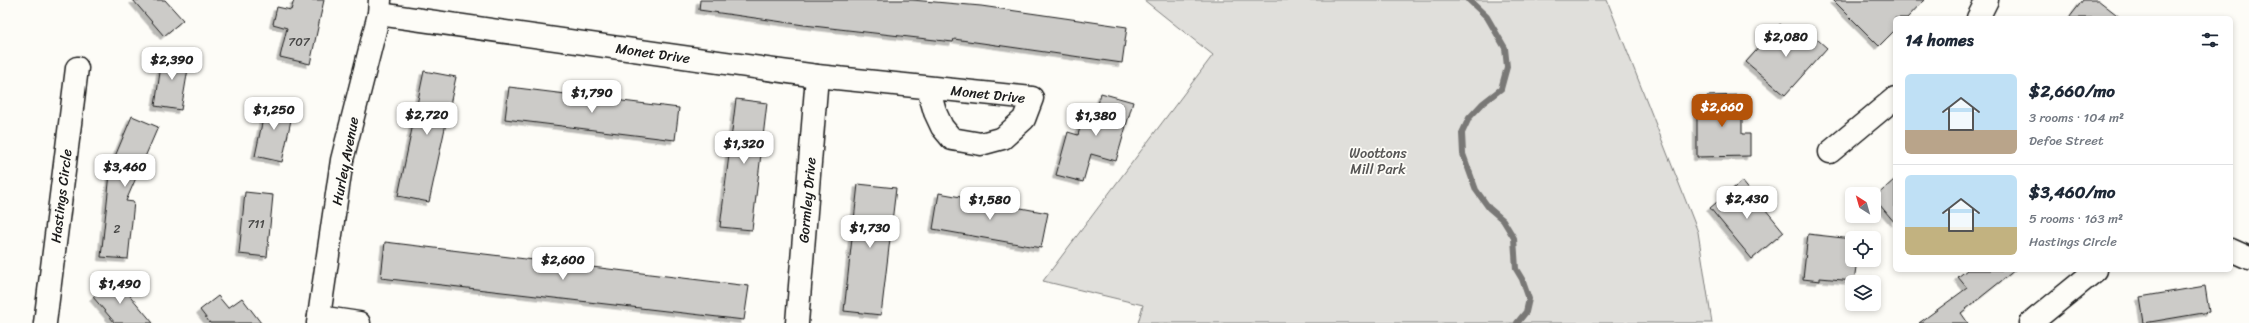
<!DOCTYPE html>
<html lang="en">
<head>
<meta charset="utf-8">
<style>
	:root { --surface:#fff; --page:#f6f6f7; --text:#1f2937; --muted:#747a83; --line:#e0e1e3; --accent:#b45309 }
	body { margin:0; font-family:Sriracha,sans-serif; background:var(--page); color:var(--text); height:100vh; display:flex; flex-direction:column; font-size:15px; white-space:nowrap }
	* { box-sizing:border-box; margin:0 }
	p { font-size:13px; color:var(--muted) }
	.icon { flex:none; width:22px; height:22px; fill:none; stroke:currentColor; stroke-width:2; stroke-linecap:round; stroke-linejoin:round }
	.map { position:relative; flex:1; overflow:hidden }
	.sheet { position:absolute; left:1893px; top:16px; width:340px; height:256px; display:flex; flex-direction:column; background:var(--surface); border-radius:6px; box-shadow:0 2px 6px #0003 }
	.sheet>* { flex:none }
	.needle { width:26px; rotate:323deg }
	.fabs { position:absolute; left:1845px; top:187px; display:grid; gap:8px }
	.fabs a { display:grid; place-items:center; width:36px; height:36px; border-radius:6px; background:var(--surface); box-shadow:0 2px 6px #0003; font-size:20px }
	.price { position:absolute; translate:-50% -34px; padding:0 9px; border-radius:8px; background:#fff; color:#222; font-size:13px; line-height:26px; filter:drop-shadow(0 1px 2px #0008) }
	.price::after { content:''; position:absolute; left:50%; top:24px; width:12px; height:9px; margin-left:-6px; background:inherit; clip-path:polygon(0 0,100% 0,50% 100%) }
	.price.current { background:var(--accent); color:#fff }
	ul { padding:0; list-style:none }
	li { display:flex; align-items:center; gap:12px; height:100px; padding:0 12px }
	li+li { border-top:1px solid var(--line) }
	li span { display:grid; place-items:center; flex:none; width:112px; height:80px; border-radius:6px; color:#555 }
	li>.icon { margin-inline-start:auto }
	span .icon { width:48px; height:48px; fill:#fffc; stroke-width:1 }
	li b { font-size:17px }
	h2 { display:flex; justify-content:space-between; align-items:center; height:48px; padding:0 12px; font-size:17px }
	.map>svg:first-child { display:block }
	.green { fill:#e0dfdb; stroke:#7e7e7c }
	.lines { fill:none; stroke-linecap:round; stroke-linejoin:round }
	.stream { stroke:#797876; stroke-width:6 }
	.building { fill:#cccbc8; stroke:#1c1c1c; filter:url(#shadow) }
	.minor-casing { stroke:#1c1c1c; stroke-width:25 }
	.tertiary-casing { stroke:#1c1c1c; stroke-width:25 }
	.minor { stroke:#fdfcf7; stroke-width:22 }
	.tertiary { stroke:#fdfcf7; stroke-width:22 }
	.labels { text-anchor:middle; stroke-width:3.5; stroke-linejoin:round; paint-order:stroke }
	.number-label { font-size:12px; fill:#484847 }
	.street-label { font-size:14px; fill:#1c1c1c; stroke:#fdfcf7 }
	.park-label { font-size:14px; fill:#575655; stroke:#fdfcf7 }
</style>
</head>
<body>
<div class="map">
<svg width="2249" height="323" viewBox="0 0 2249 323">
	<defs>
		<filter id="shadow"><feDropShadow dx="-3.5" dy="3.5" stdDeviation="0" flood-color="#0004"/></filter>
	</defs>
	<rect width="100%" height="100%" fill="#fdfcf7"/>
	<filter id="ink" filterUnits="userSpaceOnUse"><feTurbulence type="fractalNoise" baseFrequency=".025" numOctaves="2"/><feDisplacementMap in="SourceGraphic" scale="8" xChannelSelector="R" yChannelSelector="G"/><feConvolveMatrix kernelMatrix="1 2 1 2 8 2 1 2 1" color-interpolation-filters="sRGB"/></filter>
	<g filter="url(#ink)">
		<polygon class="green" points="1144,0 1607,0 1698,232 1712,323 1138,323 1143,305 1043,281 1213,55"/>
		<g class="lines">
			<polyline class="stream" points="1469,0 1487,17 1505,48 1507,67 1501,89 1483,103 1469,118 1462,133 1463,154 1476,190 1489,208 1503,220 1514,238 1516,269 1522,279 1529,299 1526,312 1517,323"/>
		</g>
		<g class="building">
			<polygon points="133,0 165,0 183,20 164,36"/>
			<polygon points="294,0 324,0 310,64 280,57 287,28 273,24 277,7 291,10"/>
			<polygon points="700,0 912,0 981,6 1127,27 1122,63 954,39 953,42 804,25 699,10"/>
			<polygon points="1833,0 1924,0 1907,18 1895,18 1895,30 1879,46"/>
			<polygon points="2083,0 2098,0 2121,18 2069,18"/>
			<polygon points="1780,24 1800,42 1809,32 1827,48 1785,95 1746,62"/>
			<polygon points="163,52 190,57 181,110 155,106"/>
			<polygon points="424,71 456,77 429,202 398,196"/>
			<polygon points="509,87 679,108 675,140 505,119"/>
			<polygon points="1101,93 1133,102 1116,161 1091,154 1083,182 1056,175 1068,132 1078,135 1084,113 1095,116"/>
			<polygon points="1742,95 1742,134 1750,134 1750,156 1697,157 1697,109 1707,109 1707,96"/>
			<polygon points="736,99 767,103 752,230 720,227"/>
			<polygon points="267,100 294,106 282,162 255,156"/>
			<polygon points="132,116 158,127 126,201 134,202 128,259 101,257 110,174 108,173"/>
			<polygon points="1895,179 1895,223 1874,198"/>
			<polygon points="1742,181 1784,232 1752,259 1710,208"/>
			<polygon points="858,184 896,188 881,315 844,311"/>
			<polygon points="245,192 273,195 267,257 239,254"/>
			<polygon points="939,193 1048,213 1041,248 933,229"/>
			<polygon points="1808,234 1852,239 1852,260 1857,260 1854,281 1820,278 1820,281 1803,279"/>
			<polygon points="385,242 749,286 744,320 381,278"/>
			<polygon points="1967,270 2015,270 1961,313 1968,323 1919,323 1967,288 1958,277"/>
			<polygon points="115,278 153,323 115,323 93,297"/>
			<polygon points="2205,286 2209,312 2144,323 2140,297"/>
			<polygon points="218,296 228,308 242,298 261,323 210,323 200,310"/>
		</g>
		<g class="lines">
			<g class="minor-casing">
				<g id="minor">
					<polyline points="379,14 817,76 1032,98 1024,119 1003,138 981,144 952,139 942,127 935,112 928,88"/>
					<polyline points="1978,18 1987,0"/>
					<polyline points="1830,152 1895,98"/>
					<polyline points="2231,250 2249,258"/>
					<polyline points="319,317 359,323"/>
					<polyline points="45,323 77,68"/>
					<polyline points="797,323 817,76"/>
					<polyline points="2031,323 2096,270"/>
				</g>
			</g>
			<g class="tertiary-casing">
				<polyline id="tertiary" points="318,323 342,160 379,14 380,0"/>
			</g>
			<use href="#minor" class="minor"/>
			<use href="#tertiary" class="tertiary"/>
		</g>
	</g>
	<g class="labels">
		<g class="number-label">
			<text x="299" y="46">707</text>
			<text x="256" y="228">711</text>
			<text x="117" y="233">2</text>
		</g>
		<g class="street-label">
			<text transform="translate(653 53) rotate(8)" y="5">Monet Drive</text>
			<text transform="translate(988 94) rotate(6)" y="5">Monet Drive</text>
			<text transform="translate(345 161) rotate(-79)" y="5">Hurley Avenue</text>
			<text transform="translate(61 196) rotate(-83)" y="5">Hastings Circle</text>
			<text transform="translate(807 200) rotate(-85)" y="5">Gormley Drive</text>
		</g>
		<g class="park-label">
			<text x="1378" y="158">Woottons<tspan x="1378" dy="16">Mill Park</tspan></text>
		</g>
	</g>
</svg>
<div class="fabs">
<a><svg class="needle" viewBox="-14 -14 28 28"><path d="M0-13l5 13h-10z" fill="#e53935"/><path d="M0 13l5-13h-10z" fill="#747a83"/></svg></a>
<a><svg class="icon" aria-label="locate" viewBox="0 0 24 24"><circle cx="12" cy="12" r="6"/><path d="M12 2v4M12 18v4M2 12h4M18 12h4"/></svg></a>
<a><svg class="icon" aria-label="layers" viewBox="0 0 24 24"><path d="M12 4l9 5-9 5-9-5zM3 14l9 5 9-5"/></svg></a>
</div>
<b class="price" style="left:1786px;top:58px">$2,080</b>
<b class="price" style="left:172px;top:81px">$2,390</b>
<b class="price" style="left:592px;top:114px">$1,790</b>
<b class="price current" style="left:1722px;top:128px">$2,660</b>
<b class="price" style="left:274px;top:131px">$1,250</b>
<b class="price" style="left:427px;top:136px">$2,720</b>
<b class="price" style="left:1096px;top:137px">$1,380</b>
<b class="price" style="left:744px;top:165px">$1,320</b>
<b class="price" style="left:125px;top:188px">$3,460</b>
<b class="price" style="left:1747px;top:220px">$2,430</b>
<b class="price" style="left:990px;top:221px">$1,580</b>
<b class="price" style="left:870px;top:249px">$1,730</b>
<b class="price" style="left:563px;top:281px">$2,600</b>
<b class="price" style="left:120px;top:305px">$1,490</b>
<section class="sheet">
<h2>14 homes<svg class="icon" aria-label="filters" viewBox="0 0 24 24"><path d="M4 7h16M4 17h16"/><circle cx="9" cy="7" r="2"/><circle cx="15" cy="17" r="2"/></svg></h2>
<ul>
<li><span style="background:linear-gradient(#bfe0f5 70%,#b9a48a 0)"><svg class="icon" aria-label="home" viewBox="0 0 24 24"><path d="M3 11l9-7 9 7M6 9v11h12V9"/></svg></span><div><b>$2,660/mo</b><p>3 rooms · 104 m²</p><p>Defoe Street</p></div></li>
<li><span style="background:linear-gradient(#bfe0f5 65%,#c2b280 0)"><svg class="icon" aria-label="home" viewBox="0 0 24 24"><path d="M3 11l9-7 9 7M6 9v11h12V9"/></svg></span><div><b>$3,460/mo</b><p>5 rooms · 163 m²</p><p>Hastings Circle</p></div></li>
</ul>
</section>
</div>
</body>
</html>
